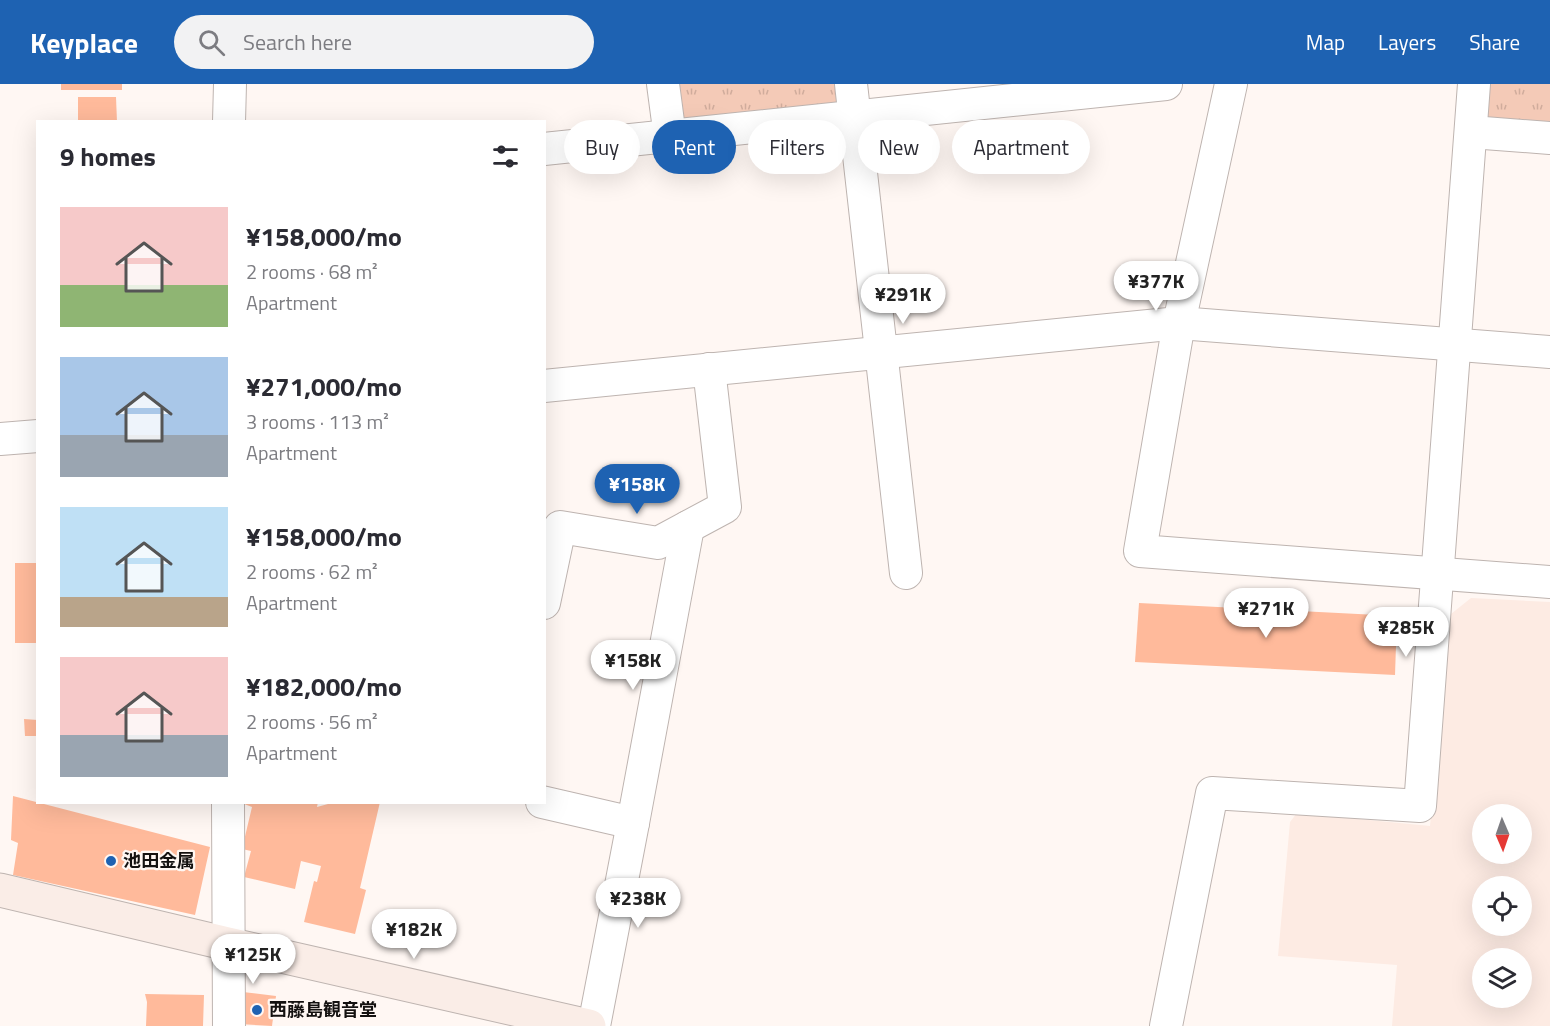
<!DOCTYPE html>
<html lang="en">
<head>
<meta charset="utf-8">
<style>
	:root { --surface:#fff; --page:#f2f2f3; --text:#2b2b33; --muted:#7c7c81; --accent:#1e62b2 }
	body { margin:0; font-family:"Titillium Web","Noto Sans JP",sans-serif; background:var(--page); color:var(--text); height:100vh; display:flex; flex-direction:column; font-size:22px; white-space:nowrap }
	* { box-sizing:border-box; margin:0 }
	p { font-size:20px; color:var(--muted) }
	.icon { flex:none; width:33px; height:33px; fill:none; stroke:currentColor; stroke-width:2; stroke-linecap:round; stroke-linejoin:round }
	.map { position:relative; flex:1; overflow:hidden }
	.side { position:absolute; left:36px; top:36px; width:510px; height:684px; display:flex; flex-direction:column; background:var(--surface); border-radius:0px; box-shadow:0 6px 24px #0002 }
	.side>* { flex:none }
	.top-card { position:absolute; left:564px; top:36px; width:570px; height:54px; display:flex; gap:12px }
	.needle { width:39px; rotate:178deg }
	.tools { position:absolute; left:1472px; top:720px; display:grid; gap:12px }
	.tools a { display:grid; place-items:center; width:60px; height:60px; border-radius:50%; background:var(--surface); box-shadow:0 6px 24px #0002; font-size:30px }
	.price { position:absolute; translate:-50% -51px; padding:0 14px; border-radius:21px; background:#fff; color:#222; font-size:20px; line-height:39px; filter:drop-shadow(0 2px 3px #0008) }
	.price::after { content:''; position:absolute; left:50%; top:36px; width:18px; height:14px; margin-left:-9px; background:inherit; clip-path:polygon(0 0,100% 0,50% 100%) }
	.price.current { background:var(--accent); color:#fff }
	ul { padding:0; list-style:none }
	li { display:flex; align-items:center; gap:18px; height:150px; padding:0 24px }
	li span { display:grid; place-items:center; flex:none; width:168px; height:120px; border-radius:0px; color:#555 }
	li>.icon { margin-inline-start:auto }
	span .icon { width:72px; height:72px; fill:#fffc; stroke-width:1 }
	li b { font-size:26px }
	h2 { display:flex; justify-content:space-between; align-items:center; height:72px; padding:0 24px; font-size:26px }
	.pill { padding:0 21px; border-radius:27px; background:var(--surface); box-shadow:0 6px 24px #0002; font-size:21px; line-height:54px }
	.pill.current { background:var(--accent); color:#fff }
	header { display:flex; align-items:center; gap:36px; box-sizing:border-box; height:84px; padding:0 30px; background:var(--accent); color:#fff }
	header strong { font-size:28px }
	nav { display:flex; gap:33px; margin-inline-start:auto; font-size:21px }
	.search { width:420px; height:54px; background:var(--page); display:flex; align-items:center; gap:15px; box-sizing:border-box; padding:0 21px; border-radius:33px; color:var(--muted); font-size:22px }
	.map>svg:first-child { display:block }
	.built { fill:#fdebe3; fill-rule:evenodd }
	.grass { fill:url(#grass-tufts) }
	.building { fill:#ffba9b }
	.lines { fill:none; stroke-linecap:round; stroke-linejoin:round }
	.street-casing { stroke:#beb4b0; stroke-width:34 }
	.secondary-casing { stroke:#beb4b0; stroke-width:35 }
	.street { stroke:#fff; stroke-width:32 }
	.secondary { stroke:#faede7; stroke-width:33 }
	.poi-dot { fill:#1e62b2; stroke:#fff7f3; stroke-width:2 }
	.labels { text-anchor:middle; stroke-width:4.5; stroke-linejoin:round; paint-order:stroke }
	.poi-label { font-size:18px; font-weight:bold; fill:#141110; stroke:#fff7f3; text-anchor:start }
</style>
</head>
<body>
<header>
<strong>Keyplace</strong>
<div class="search"><svg class="icon" aria-label="search" viewBox="0 0 24 24"><circle cx="10" cy="10" r="6"/><path d="M15 15l6 6"/></svg>Search here</div>
<nav><a>Map</a><a>Layers</a><a>Share</a></nav>
</header>
<div class="map">
<svg width="1550" height="942" viewBox="0 0 1550 942">
	<defs>
		<pattern id="grass-tufts" width="24" height="20" patternUnits="userSpaceOnUse" patternTransform="scale(1.5)"><rect width="24" height="20" fill="#f4cab7"/><path d="M3 7l-1-3M5 7V3M7 7l1-3M15 17l-1-3M17 17v-4M19 17l1-3" fill="none" stroke="#d0ac9c"/></pattern>
	</defs>
	<rect width="100%" height="100%" fill="#fff7f3"/>
	<path class="built" d="M1471,514l79,4v424h-158l5,-61 -119,-9 12,-134 7,-9 133,13 21,-212zM1482,730h39v40h-39zM1482,802h39v40h-39zM1482,874h39v40h-39z"/>
	<g class="grass">
		<polygon points="663,0 851,0 855,32 670,53"/>
		<polygon points="1474,0 1550,0 1550,49 1471,48"/>
	</g>
	<g class="building">
		<rect x="61" y="0" width="61" height="6"/>
		<polygon points="78,13 116,13 117,38 78,38"/>
		<rect x="15" y="479" width="23" height="80"/>
		<polygon points="1139,519 1397,532 1395,591 1135,578"/>
		<polygon points="24,635 38,636 38,652 25,652"/>
		<polygon points="13,712 210,763 195,831 13,791 18,759 11,756"/>
		<polygon points="239,718 318,718 317,723 328,720 329,718 380,718 360,804 366,806 355,850 304,838 314,797 317,798 321,782 301,777 295,805 244,793 251,767 242,765 252,723"/>
		<polygon points="243,908 276,912 272,942 239,940"/>
		<polygon points="145,910 204,911 203,942 146,942 147,918"/>
	</g>
	<g class="lines">
		<g class="street-casing">
			<g id="street">
				<polyline points="663,0 670,53"/>
				<polyline points="851,0 906,489"/>
				<polyline points="1231,0 1179,239 1140,467 1550,498"/>
				<polyline points="229,38 230,0"/>
				<polyline points="1471,48 1550,54"/>
				<polyline points="544,65 1166,0"/>
				<polyline points="544,302 1179,239 1550,268"/>
				<polyline points="0,355 38,352"/>
				<polyline points="544,519 560,443 658,459 725,423 709,285"/>
				<polyline points="228,718 229,942"/>
				<polyline points="542,718 633,739 688,443"/>
				<polyline points="594,942 633,739"/>
				<polyline points="1166,942 1212,709 1420,722 1474,0"/>
			</g>
		</g>
		<g class="secondary-casing">
			<polyline id="secondary" points="0,806 228,860 589,942"/>
		</g>
		<use href="#street" class="street"/>
		<use href="#secondary" class="secondary"/>
	</g>
	<g class="poi-dot">
		<circle cx="111" cy="777" r="6"/>
		<circle cx="257" cy="926" r="6"/>
	</g>
	<g class="labels">
		<g class="poi-label">
			<text x="123" y="783">池田金属</text>
			<text x="269" y="932">西藤島観音堂</text>
		</g>
	</g>
</svg>
<div class="tools">
<a><svg class="needle" viewBox="-14 -14 28 28"><path d="M0-13l5 13h-10z" fill="#e53935"/><path d="M0 13l5-13h-10z" fill="#7c7c81"/></svg></a>
<a><svg class="icon" aria-label="locate" viewBox="0 0 24 24"><circle cx="12" cy="12" r="6"/><path d="M12 2v4M12 18v4M2 12h4M18 12h4"/></svg></a>
<a><svg class="icon" aria-label="layers" viewBox="0 0 24 24"><path d="M12 4l9 5-9 5-9-5zM3 14l9 5 9-5"/></svg></a>
</div>
<b class="price" style="left:1156px;top:228px">¥377K</b>
<b class="price" style="left:903px;top:241px">¥291K</b>
<b class="price current" style="left:637px;top:431px">¥158K</b>
<b class="price" style="left:1266px;top:555px">¥271K</b>
<b class="price" style="left:1406px;top:574px">¥285K</b>
<b class="price" style="left:633px;top:607px">¥158K</b>
<b class="price" style="left:638px;top:845px">¥238K</b>
<b class="price" style="left:414px;top:876px">¥182K</b>
<b class="price" style="left:253px;top:901px">¥125K</b>
<div class="top-card">
<a class="pill">Buy</a>
<a class="pill current">Rent</a>
<a class="pill">Filters</a>
<a class="pill">New</a>
<a class="pill">Apartment</a>
</div>
<section class="side">
<h2>9 homes<svg class="icon" aria-label="filters" viewBox="0 0 24 24"><path d="M4 7h16M4 17h16"/><circle cx="9" cy="7" r="2"/><circle cx="15" cy="17" r="2"/></svg></h2>
<ul>
<li><span style="background:linear-gradient(#f6c9c9 65%,#8fb573 0)"><svg class="icon" aria-label="home" viewBox="0 0 24 24"><path d="M3 11l9-7 9 7M6 9v11h12V9"/></svg></span><div><b>¥158,000/mo</b><p>2 rooms · 68 m²</p><p>Apartment</p></div></li>
<li><span style="background:linear-gradient(#a9c7e8 65%,#9aa5b1 0)"><svg class="icon" aria-label="home" viewBox="0 0 24 24"><path d="M3 11l9-7 9 7M6 9v11h12V9"/></svg></span><div><b>¥271,000/mo</b><p>3 rooms · 113 m²</p><p>Apartment</p></div></li>
<li><span style="background:linear-gradient(#bfe0f5 75%,#b9a48a 0)"><svg class="icon" aria-label="home" viewBox="0 0 24 24"><path d="M3 11l9-7 9 7M6 9v11h12V9"/></svg></span><div><b>¥158,000/mo</b><p>2 rooms · 62 m²</p><p>Apartment</p></div></li>
<li><span style="background:linear-gradient(#f6c9c9 65%,#9aa5b1 0)"><svg class="icon" aria-label="home" viewBox="0 0 24 24"><path d="M3 11l9-7 9 7M6 9v11h12V9"/></svg></span><div><b>¥182,000/mo</b><p>2 rooms · 56 m²</p><p>Apartment</p></div></li>
</ul>
</section>
</div>
</body>
</html>
